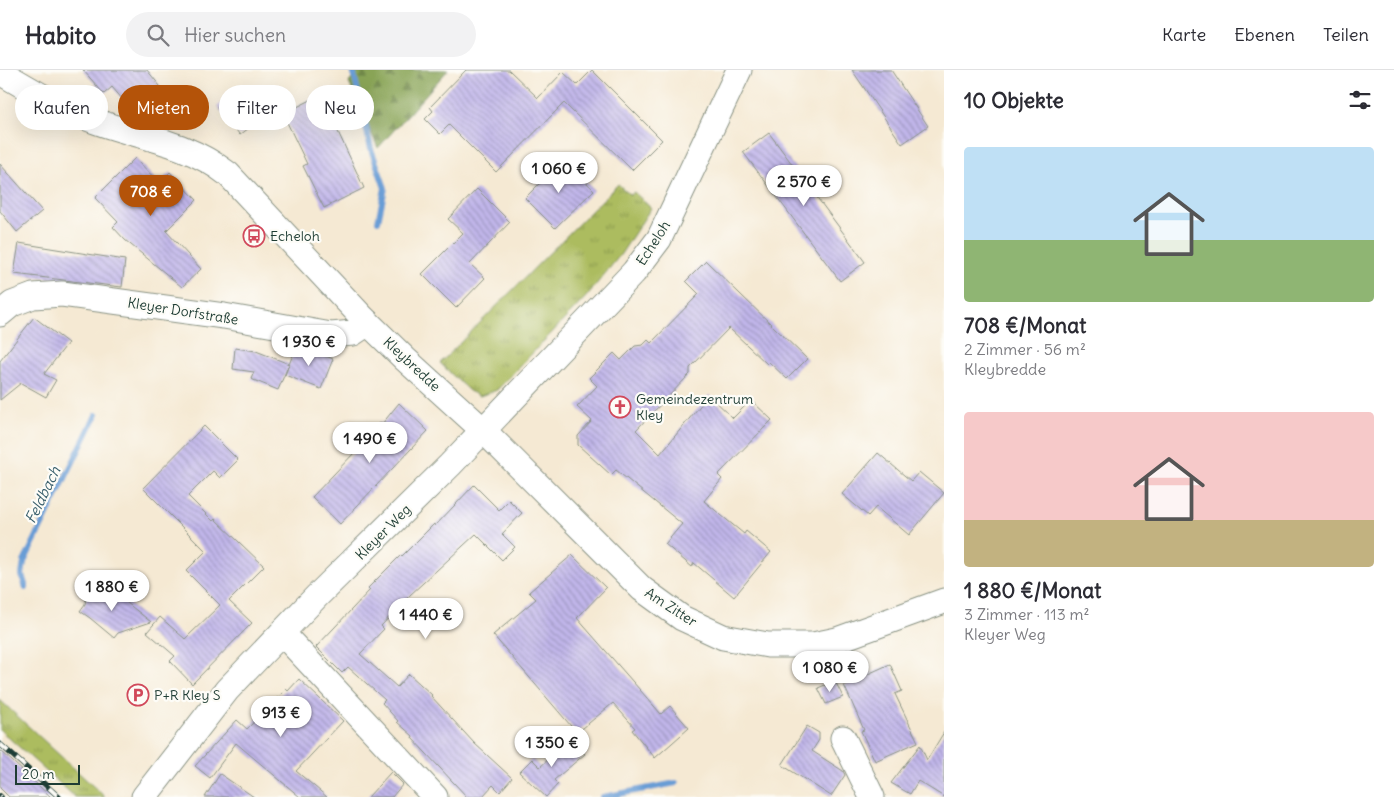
<!DOCTYPE html>
<html lang="de">
<head>
<meta charset="utf-8">
<style>
	:root { --surface:#fff; --page:#f2f2f3; --text:#2b2b33; --muted:#7c7c81; --line:#e1e1e2; --accent:#b45309 }
	body { margin:0; font-family:Delius,sans-serif; background:var(--page); color:var(--text); height:100vh; display:flex; flex-direction:column; font-size:19px; white-space:nowrap }
	* { box-sizing:border-box; margin:0 }
	p { font-size:16px; color:var(--muted) }
	.icon { flex:none; width:28px; height:28px; fill:none; stroke:currentColor; stroke-width:2; stroke-linecap:round; stroke-linejoin:round }
	.map { position:relative; flex:1; overflow:hidden }
	.side { display:flex; flex-direction:column; background:var(--surface); width:450px }
	.side>* { flex:none }
	.guide { position:absolute; left:15px; top:15px; width:475px; height:45px; display:flex; gap:10px }
	.scale { position:absolute; left:15px; bottom:12px; width:65px; box-sizing:border-box; padding-left:5px; border:2px solid #1f3d34; border-top:0; font-size:14px; line-height:18px; white-space:nowrap; color:#1f3d34; -webkit-text-stroke:4px #fdfcf7; paint-order:stroke }
	.price { position:absolute; translate:-50% -42px; padding:0 11px; border-radius:18px; background:#fff; color:#222; font-size:16px; line-height:32px; filter:drop-shadow(0 1px 2px #0008) }
	.price::after { content:''; position:absolute; left:50%; top:30px; width:15px; height:11px; margin-left:-8px; background:inherit; clip-path:polygon(0 0,100% 0,50% 100%) }
	.price.selected { background:var(--accent); color:#fff }
	ul { padding:0; list-style:none }
	li { display:grid; align-content:center; gap:10px; height:265px; padding:0 20px }
	li span { display:grid; place-items:center; height:155px; border-radius:5px; color:#555 }
	li>.icon { margin-inline-start:auto }
	span .icon { width:90px; height:90px; fill:#fffc; stroke-width:1 }
	li b { font-size:21px }
	h2 { display:flex; justify-content:space-between; align-items:center; height:60px; padding:0 20px; font-size:21px }
	.pill { padding:0 18px; border-radius:22px; background:var(--surface); box-shadow:0 5px 20px #0002; font-size:18px; line-height:45px }
	.pill.selected { background:var(--accent); color:#fff }
	header { display:flex; align-items:center; gap:30px; box-sizing:border-box; height:70px; padding:0 25px; background:var(--surface); border-bottom:1px solid var(--line) }
	header strong { font-size:24px }
	nav { display:flex; gap:28px; margin-inline-start:auto; font-size:18px }
	.search { width:350px; height:45px; background:var(--page); display:flex; align-items:center; gap:12px; box-sizing:border-box; padding:0 18px; border-radius:28px; color:var(--muted); font-size:19px }
	main { display:flex; flex:1; min-height:0 }
	.map>svg:first-child { display:block }
	.grass { fill:url(#grass-tufts); stroke:#667c4a }
	.forest { fill:url(#forest-firs); stroke:#547045 }
	.lines { fill:none; stroke-linecap:round; stroke-linejoin:round }
	.stream { stroke:#699dd5; stroke-width:6 }
	.building { fill:url(#building-back-hatch) }
	.minor-casing { stroke:#8a9384; stroke-width:27 }
	.minor { stroke:#fff; stroke-width:25 }
	.rail-casing { stroke:#1f3d34; stroke-width:5.5 }
	.rail { stroke:#fdfcf7; stroke-width:4; stroke-dasharray:11; stroke-linecap:butt }
	.labels { text-anchor:middle; stroke-width:4.5; stroke-linejoin:round; paint-order:stroke }
	.poi-label { font-size:14px; fill:#1f3d34; stroke:#fdfcf7; text-anchor:start }
	.street-label { font-size:14px; fill:#1f3d34; stroke:#fdfcf7 }
	.water-label { font-size:15px; font-style:italic; fill:#395f6c; stroke:#fdfcf7 }
</style>
</head>
<body>
<header>
<strong>Habito</strong>
<div class="search"><svg class="icon" aria-label="search" viewBox="0 0 24 24"><circle cx="10" cy="10" r="6"/><path d="M15 15l6 6"/></svg>Hier suchen</div>
<nav><a>Karte</a><a>Ebenen</a><a>Teilen</a></nav>
</header>
<main>
<div class="map">
<svg width="944" height="727" viewBox="0 0 944 727">
	<defs>
		<pattern id="grass-tufts" width="24" height="20" patternUnits="userSpaceOnUse" patternTransform="scale(1.25)"><rect width="24" height="20" fill="#acbc5f"/><path d="M3 7l-1-3M5 7V3M7 7l1-3M15 17l-1-3M17 17v-4M19 17l1-3" fill="none" stroke="#8b9a4f"/></pattern>
		<pattern id="forest-firs" width="22" height="20" patternUnits="userSpaceOnUse" patternTransform="scale(1.25)"><rect width="22" height="20" fill="#89a456"/><path d="M5 1l3.5 6h-7zM16 11l3.5 6h-7z" fill="#6f8748"/></pattern>
		<pattern id="building-back-hatch" width="6" height="6" patternUnits="userSpaceOnUse" patternTransform="scale(1.25)"><rect width="6" height="6" fill="#c1b6ea"/><path d="M-1 5l2 2M0 0l6 6M5-1l2 2" fill="none" stroke="#9c95be"/></pattern>
	</defs>
	<rect width="100%" height="100%" fill="#fdfcf7"/>
	<filter id="ink" filterUnits="userSpaceOnUse"><feTurbulence type="fractalNoise" baseFrequency=".02" numOctaves="2"/><feDisplacementMap in="SourceGraphic" scale="10" xChannelSelector="R" yChannelSelector="G"/><feConvolveMatrix kernelMatrix="1 2 1 2 8 2 1 2 1" color-interpolation-filters="sRGB"/></filter>
	<filter id="wash" filterUnits="userSpaceOnUse"><feTurbulence type="fractalNoise" baseFrequency=".0096" numOctaves="4" result="noise"/><feDisplacementMap in="SourceGraphic" scale="20" xChannelSelector="R" yChannelSelector="G"/><feGaussianBlur stdDeviation="1.12" result="paint"/><feColorMatrix in="noise" values="0 0 0 0 0 0 0 0 0 0 0 0 0 0 0 0 0 1.4 0 .05"/><feComposite in="paint" operator="in"/></filter>
	<g filter="url(#wash)">
		<rect width="100%" height="100%" fill="#f5e9d3"/>
		<g class="grass">
			<polygon points="618,114 630,125 634,122 651,138 621,184 586,227 497,320 480,326 469,321 440,293"/>
			<polygon points="0,630 105,727 75,727 0,660"/>
		</g>
		<polygon class="forest" points="357,0 448,0 378,78 349,13"/>
		<g class="lines">
			<g class="stream">
				<polyline points="353,0 371,79 385,118 378,151"/>
				<polyline points="26,518 22,505 24,492 96,345"/>
				<polyline points="603,727 676,713"/>
			</g>
		</g>
		<g id="blocks">
			<g class="building">
				<polygon points="83,0 147,0 177,37 165,48 154,36 147,43 137,31 129,37 112,17 104,24"/>
				<polygon points="466,0 509,0 538,28 563,2 577,15 592,0 662,70 632,100 564,33 496,102 449,55 440,64 425,49 433,41 430,37"/>
				<polygon points="852,0 891,0 928,56 902,74"/>
				<polygon points="240,18 263,47 240,65 217,37"/>
				<polygon points="321,25 364,118 324,138 303,96 307,94 283,44"/>
				<polygon points="769,63 865,192 840,211 743,82"/>
				<polygon points="135,88 159,113 170,102 197,130 166,161 201,199 182,217 125,170 113,157 118,152 95,128"/>
				<polygon points="563,90 594,120 555,158 525,128"/>
				<polygon points="0,94 42,141 17,162 0,141"/>
				<polygon points="477,119 510,152 470,194 485,208 456,238 422,204 463,163 448,149"/>
				<polygon points="19,173 125,190 122,217 14,204"/>
				<polygon points="706,191 807,289 787,309 769,292 767,294 729,258 690,298 690,304 636,360 660,384 709,325 733,348 751,330 772,350 718,405 722,409 704,431 744,464 746,461 771,482 734,527 694,493 692,497 665,474 682,454 616,400 611,405 578,375 578,366 592,351 577,337 597,316 589,308 614,283 621,290 635,276 643,275 648,270 651,273 699,224 686,211"/>
				<polygon points="34,247 68,273 44,304 56,310 46,327 21,313 0,330 0,291"/>
				<polygon points="297,274 333,289 321,319 285,305"/>
				<polygon points="235,278 256,281 289,294 278,320 251,309 254,302 233,299"/>
				<polygon points="399,333 428,361 340,454 312,427 356,381 354,380 380,353 382,354"/>
				<polygon points="204,356 238,390 220,408 213,401 188,426 213,451 215,449 264,496 229,531 252,553 192,614 170,591 175,586 147,562 160,547 185,569 220,535 186,501 206,481 143,418"/>
				<polygon points="878,383 911,411 919,402 944,423 909,465 876,437 868,446 842,424"/>
				<polygon points="474,415 499,440 509,430 522,443 502,464 515,477 502,490 476,464 410,525 381,556 384,559 360,584 397,617 409,604 432,625 431,626 474,673 512,708 500,722 493,715 482,727 467,727 412,668 413,666 397,652 398,651 382,633 385,630 348,597 342,603 316,577 370,520 368,518 401,485 402,486 434,454 435,456"/>
				<polygon points="572,485 606,518 577,548 661,644 670,636 689,658 655,688 632,660 635,658 613,633 577,663 493,565 536,529 529,522"/>
				<polygon points="102,513 151,552 118,563 114,568 90,548 80,541 85,534 87,523 96,520"/>
				<polygon points="890,594 902,621 895,624 918,672 875,691 861,661 864,660 844,615"/>
				<polygon points="299,609 343,651 296,701 327,727 300,727 236,673 210,708 195,696 237,650 247,659 286,619 288,621"/>
				<polygon points="835,611 843,627 826,634 818,618"/>
				<polygon points="807,656 819,663 819,670 812,681 843,701 845,705 831,726 782,695"/>
				<polygon points="944,662 944,727 918,711 910,724 891,713 920,675 927,690"/>
				<polygon points="572,668 585,684 554,710 558,714 546,727 519,702 532,689 540,697"/>
				<polygon points="0,680 51,727 9,727 0,718"/>
				<polygon points="391,702 403,714 392,727 368,727"/>
				<polygon points="220,704 254,727 205,727"/>
			</g>
		</g>
	</g>
	<g filter="url(#ink)">
		<use href="#blocks" fill-opacity="0" stroke="#8a9384" stroke-width="1"/>
		<g class="lines">
			<g class="minor-casing">
				<g id="minor">
					<path d="M0,2c31,18 61,37 95,49 49,18 90,20 133,53l135,144 42,41 78,71 159,159 40,29 41,19 45,8h45l24,-5 107,-39"/>
					<polyline points="0,244 12,234 33,226 62,224 224,246 331,265 353,263 368,253"/>
					<polyline points="282,563 435,727"/>
					<polyline points="843,668 872,727"/>
					<polyline points="144,727 227,620 317,526 450,395 634,202 659,169 739,0"/>
				</g>
			</g>
			<use href="#minor" class="minor"/>
			<g class="rail-casing">
				<g id="rail">
					<polyline points="0,674 59,727"/>
					<polyline points="0,726 1,727"/>
				</g>
			</g>
			<use href="#rail" class="rail"/>
		</g>
	</g>
	<defs>
		<g id="bus-ring" transform="scale(1.125)"><circle r="9.5" fill="#fdfcf7" stroke="#d1495b" stroke-width="1.5"/><path d="M-5-6H5V4H4V6H2V4H-2V6H-4V4H-5ZM-3.5-4V0h7V-4ZM-3.5 1.2v1.5H-2V1.2ZM2 1.2v1.5H3.5V1.2Z" fill="#d1495b"/></g>
		<g id="church-ring" transform="scale(1.125)"><circle r="9.5" fill="#fdfcf7" stroke="#d1495b" stroke-width="1.5"/><path d="M-1.2-6h2.4v3.5h3.3v2.4h-3.3V6h-2.4V-.1h-3.3v-2.4h3.3Z" fill="#d1495b"/></g>
		<g id="parking-ring" transform="scale(1.125)"><circle r="9.5" fill="#fdfcf7" stroke="#d1495b" stroke-width="1.5"/><path d="M-3.5-5.5H1a3.5 3.5 0 0 1 0 7H-1V5.5H-3.5ZM-1-3.4V-.6H.8a1.4 1.4 0 0 0 0-2.8Z" fill="#d1495b"/></g>
	</defs>
	<g fill-rule="evenodd">
		<use href="#bus-ring" x="254" y="166"/>
		<use href="#church-ring" x="620" y="337"/>
		<use href="#parking-ring" x="138" y="625"/>
	</g>
	<g class="labels">
		<g class="poi-label">
			<text x="270" y="171">Echeloh</text>
			<text x="636" y="334">Gemeindezentrum<tspan x="636" dy="16">Kley</tspan></text>
			<text x="154" y="630">P+R Kley S</text>
		</g>
		<g class="street-label">
			<text transform="translate(653 173) rotate(-57)" y="5">Echeloh</text>
			<text transform="translate(183 241) rotate(9)" y="5">Kleyer Dorfstraße</text>
			<text transform="translate(412 294) rotate(43)" y="5">Kleybredde</text>
			<text transform="translate(383 462) rotate(-45)" y="5">Kleyer Weg</text>
			<text transform="translate(671 537) rotate(33)" y="5">Am Zitter</text>
		</g>
		<g class="water-label">
			<text transform="translate(43 425) rotate(-64)" y="5">Feldbach</text>
		</g>
	</g>
</svg>
<div class="scale">20 m</div>
<b class="price" style="left:559px;top:124px">1 060 €</b>
<b class="price" style="left:804px;top:137px">2 570 €</b>
<b class="price selected" style="left:151px;top:147px">708 €</b>
<b class="price" style="left:309px;top:297px">1 930 €</b>
<b class="price" style="left:370px;top:394px">1 490 €</b>
<b class="price" style="left:112px;top:542px">1 880 €</b>
<b class="price" style="left:426px;top:570px">1 440 €</b>
<b class="price" style="left:830px;top:623px">1 080 €</b>
<b class="price" style="left:281px;top:668px">913 €</b>
<b class="price" style="left:552px;top:698px">1 350 €</b>
<div class="guide">
<a class="pill">Kaufen</a>
<a class="pill selected">Mieten</a>
<a class="pill">Filter</a>
<a class="pill">Neu</a>
</div>
</div>
<section class="side">
<h2>10 Objekte<svg class="icon" aria-label="filters" viewBox="0 0 24 24"><path d="M4 7h16M4 17h16"/><circle cx="9" cy="7" r="2"/><circle cx="15" cy="17" r="2"/></svg></h2>
<ul>
<li><span style="background:linear-gradient(#bfe0f5 60%,#8fb573 0)"><svg class="icon" aria-label="home" viewBox="0 0 24 24"><path d="M3 11l9-7 9 7M6 9v11h12V9"/></svg></span><div><b>708 €/Monat</b><p>2 Zimmer · 56 m²</p><p>Kleybredde</p></div></li>
<li><span style="background:linear-gradient(#f6c9c9 70%,#c2b280 0)"><svg class="icon" aria-label="home" viewBox="0 0 24 24"><path d="M3 11l9-7 9 7M6 9v11h12V9"/></svg></span><div><b>1 880 €/Monat</b><p>3 Zimmer · 113 m²</p><p>Kleyer Weg</p></div></li>
</ul>
</section>
</main>
</body>
</html>
